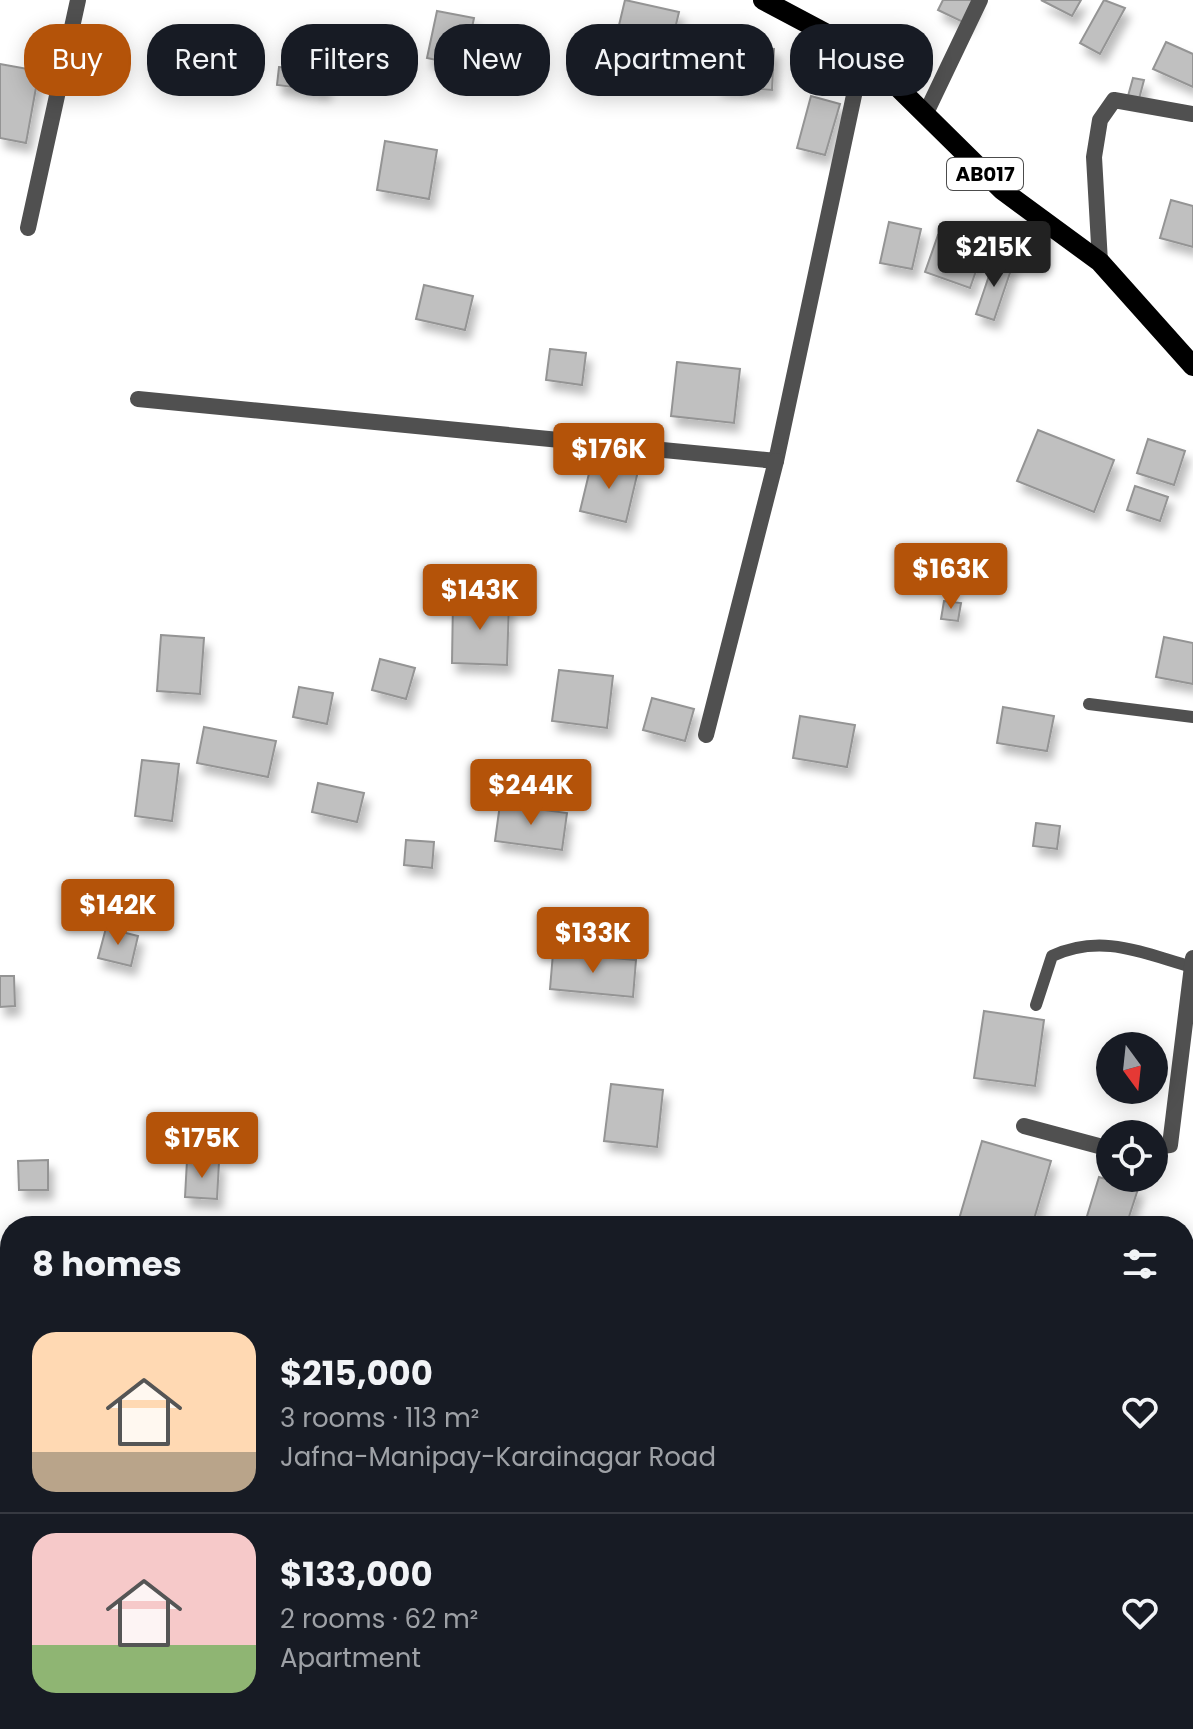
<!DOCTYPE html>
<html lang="en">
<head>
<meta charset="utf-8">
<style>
	:root { --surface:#171b24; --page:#20242c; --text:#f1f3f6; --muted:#9ea1a6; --line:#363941; --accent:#b45309 }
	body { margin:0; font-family:Poppins,sans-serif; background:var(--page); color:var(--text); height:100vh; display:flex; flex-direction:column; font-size:30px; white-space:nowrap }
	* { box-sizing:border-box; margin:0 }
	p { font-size:26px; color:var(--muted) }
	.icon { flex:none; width:44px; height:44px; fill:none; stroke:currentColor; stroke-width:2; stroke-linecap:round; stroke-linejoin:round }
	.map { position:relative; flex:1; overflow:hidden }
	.panel { position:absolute; left:0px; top:1216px; width:1194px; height:514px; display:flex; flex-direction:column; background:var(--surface); border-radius:32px 32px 0 0; box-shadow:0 4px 20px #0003 }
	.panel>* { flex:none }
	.hud { position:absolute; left:24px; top:24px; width:1146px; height:72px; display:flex; gap:16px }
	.needle { width:52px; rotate:165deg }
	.controls { position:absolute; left:1096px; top:1032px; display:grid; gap:16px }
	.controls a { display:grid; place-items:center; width:72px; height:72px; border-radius:50%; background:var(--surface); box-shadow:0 4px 20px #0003; font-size:40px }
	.price { position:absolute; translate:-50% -68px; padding:0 18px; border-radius:8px; background:var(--accent); color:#fff; font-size:26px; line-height:52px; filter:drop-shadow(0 2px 4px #0008) }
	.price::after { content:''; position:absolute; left:50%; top:48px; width:24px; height:18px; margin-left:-12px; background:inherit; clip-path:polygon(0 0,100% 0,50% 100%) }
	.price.current { background:#222; color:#fff }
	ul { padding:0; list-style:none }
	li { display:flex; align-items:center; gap:24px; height:200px; padding:0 32px }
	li+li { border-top:2px solid var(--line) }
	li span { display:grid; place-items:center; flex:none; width:224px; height:160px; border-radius:24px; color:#555 }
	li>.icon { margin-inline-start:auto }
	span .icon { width:96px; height:96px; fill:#fffc; stroke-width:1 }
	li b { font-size:34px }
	h2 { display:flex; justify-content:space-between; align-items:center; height:96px; padding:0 32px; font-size:34px }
	.tag { padding:0 28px; border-radius:32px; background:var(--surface); box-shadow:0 4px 20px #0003; font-size:28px; line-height:72px }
	.tag.current { background:var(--accent); color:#fff }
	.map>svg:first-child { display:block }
	.building { fill:#c0c0c0; stroke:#949494; stroke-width:2; filter:url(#shadow) }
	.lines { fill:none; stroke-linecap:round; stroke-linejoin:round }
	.service { stroke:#505050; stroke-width:12 }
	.minor { stroke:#505050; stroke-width:16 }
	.primary { stroke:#000; stroke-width:20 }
	.labels { text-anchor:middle; stroke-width:6; stroke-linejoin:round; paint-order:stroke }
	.shield { fill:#fff; stroke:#4c4c4c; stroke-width:2 }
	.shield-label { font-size:20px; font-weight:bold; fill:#000 }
</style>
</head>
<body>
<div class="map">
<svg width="1193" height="1729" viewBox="0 0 1193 1729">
	<defs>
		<filter id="shadow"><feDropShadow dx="5" dy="9" stdDeviation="4" flood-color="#0004"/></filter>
	</defs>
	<rect width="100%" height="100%" fill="#fff"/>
	<g class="building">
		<polygon points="625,0 679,12 669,54 615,42"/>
		<polygon points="943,0 977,0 965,23 938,10"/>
		<polygon points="1041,0 1081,0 1072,16"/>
		<polygon points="1104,0 1125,8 1100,54 1080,43"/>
		<polygon points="437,11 474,18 464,66 427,58"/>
		<polygon points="1166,42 1193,54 1193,87 1153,69"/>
		<polygon points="720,46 774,49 772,90 718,86"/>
		<polygon points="0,64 39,71 26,143 0,138"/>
		<polygon points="279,67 327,72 325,91 277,85"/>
		<polygon points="1133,78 1144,80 1139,99 1128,96"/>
		<polygon points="811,96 840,104 825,155 797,148"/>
		<polygon points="385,141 437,150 429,199 377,190"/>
		<polygon points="1171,200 1193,206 1193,247 1160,238"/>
		<polygon points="889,222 921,229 912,269 880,263"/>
		<polygon points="938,235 983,251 970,288 925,272"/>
		<polygon points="995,258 1013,264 994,320 976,314"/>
		<polygon points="424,285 473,296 465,330 416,319"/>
		<polygon points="550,349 586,353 582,385 546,380"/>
		<polygon points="677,362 740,369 734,423 671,416"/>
		<polygon points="1038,430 1114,460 1094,512 1017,481"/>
		<polygon points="1148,439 1185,451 1174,485 1137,473"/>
		<polygon points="592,461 638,471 626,522 580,511"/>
		<polygon points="1135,486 1168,497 1160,521 1127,510"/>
		<polygon points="453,599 509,601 507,665 452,663"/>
		<polygon points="944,601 961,603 958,621 941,619"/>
		<polygon points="161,635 204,638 200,694 157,691"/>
		<polygon points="1164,637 1193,643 1193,684 1156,677"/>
		<polygon points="380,659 415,668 406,699 372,690"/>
		<polygon points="559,670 613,676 607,728 552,721"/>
		<polygon points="299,687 333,693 327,724 293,717"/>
		<polygon points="652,698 694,709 685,741 643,730"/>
		<polygon points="1003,707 1054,716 1047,751 997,743"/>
		<polygon points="800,716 855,725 847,767 793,758"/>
		<polygon points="204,727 276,741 268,777 197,763"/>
		<polygon points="142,760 179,764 172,821 135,816"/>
		<polygon points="318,783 364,793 357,822 312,812"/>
		<polygon points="500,804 567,813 562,850 495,841"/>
		<polygon points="1036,823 1060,826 1057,849 1033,846"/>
		<polygon points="406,840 434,842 432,868 404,865"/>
		<polygon points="106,928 138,936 131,966 98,958"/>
		<polygon points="553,953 636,960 633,997 550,989"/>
		<polygon points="0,976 14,976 15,1006 0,1007"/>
		<polygon points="984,1011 1044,1020 1035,1086 974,1078"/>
		<polygon points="611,1084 663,1090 657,1147 604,1141"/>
		<polygon points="982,1141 1051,1161 1032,1226 957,1226"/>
		<polygon points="48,1160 48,1190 19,1190 18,1161"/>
		<polygon points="187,1160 219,1162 217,1199 185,1197"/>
		<polygon points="1099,1177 1138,1189 1126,1226 1084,1226"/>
		<polygon points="1184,1285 1193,1288 1193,1319 1184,1315"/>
		<polygon points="1193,1385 1193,1444 1184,1441 1184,1410"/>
		<polygon points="358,1720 417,1720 414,1729 356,1729"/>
		<polygon points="443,1720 500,1720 498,1729 441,1729"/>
		<polygon points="761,1720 819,1720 817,1729 775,1729 759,1725"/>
	</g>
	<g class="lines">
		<g class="service">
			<polyline points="1089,704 1193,717"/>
			<path d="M1036,1005l16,-49c50,-23 90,-3 140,11"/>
		</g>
		<g class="minor">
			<polyline points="925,115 980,0"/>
			<polyline points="28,228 78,0"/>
			<polyline points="1100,262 1094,157 1100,120 1114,100 1193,114"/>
			<polyline points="138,399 776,461 863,53"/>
			<polyline points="706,735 776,461"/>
			<polyline points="1024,1126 1110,1149"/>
			<polyline points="1154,1147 1170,1145 1193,958"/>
			<polyline points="0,1459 10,1460"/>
			<polyline points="656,1720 695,1729"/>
			<polyline points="516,1729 519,1720"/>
		</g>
		<polyline class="primary" points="763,0 863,53 1002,190 1100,262 1193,366"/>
	</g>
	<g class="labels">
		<rect class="shield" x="947" y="158" width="76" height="32" rx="6"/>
		<g class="shield-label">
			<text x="985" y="181">AB017</text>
		</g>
	</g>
</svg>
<div class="controls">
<a><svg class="needle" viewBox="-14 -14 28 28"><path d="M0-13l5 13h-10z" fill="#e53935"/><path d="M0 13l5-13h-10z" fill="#9ea1a6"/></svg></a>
<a><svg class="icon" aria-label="locate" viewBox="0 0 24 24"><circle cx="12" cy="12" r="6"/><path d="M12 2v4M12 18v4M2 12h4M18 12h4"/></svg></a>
</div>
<b class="price current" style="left:994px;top:289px">$215K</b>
<b class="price" style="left:609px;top:491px">$176K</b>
<b class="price" style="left:951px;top:611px">$163K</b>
<b class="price" style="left:480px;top:632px">$143K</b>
<b class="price" style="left:531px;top:827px">$244K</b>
<b class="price" style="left:118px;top:947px">$142K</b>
<b class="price" style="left:593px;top:975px">$133K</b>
<b class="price" style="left:202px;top:1180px">$175K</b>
<div class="hud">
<a class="tag current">Buy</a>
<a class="tag">Rent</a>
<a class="tag">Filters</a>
<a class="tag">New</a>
<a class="tag">Apartment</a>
<a class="tag">House</a>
</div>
<section class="panel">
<h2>8 homes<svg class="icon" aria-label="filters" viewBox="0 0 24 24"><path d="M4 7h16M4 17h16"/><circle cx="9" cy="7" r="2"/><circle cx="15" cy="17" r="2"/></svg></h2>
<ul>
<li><span style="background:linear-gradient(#ffd9b3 75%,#b9a48a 0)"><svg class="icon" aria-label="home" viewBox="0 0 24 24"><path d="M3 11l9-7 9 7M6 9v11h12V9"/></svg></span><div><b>$215,000</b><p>3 rooms · 113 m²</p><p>Jafna-Manipay-Karainagar Road</p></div><svg class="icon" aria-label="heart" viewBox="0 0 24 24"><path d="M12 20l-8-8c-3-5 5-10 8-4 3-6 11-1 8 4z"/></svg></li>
<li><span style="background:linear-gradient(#f6c9c9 70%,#8fb573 0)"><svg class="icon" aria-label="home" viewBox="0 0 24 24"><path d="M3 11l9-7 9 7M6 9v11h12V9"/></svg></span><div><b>$133,000</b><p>2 rooms · 62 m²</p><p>Apartment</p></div><svg class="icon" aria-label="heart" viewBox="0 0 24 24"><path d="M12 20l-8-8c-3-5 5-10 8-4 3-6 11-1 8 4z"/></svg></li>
</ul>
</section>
</div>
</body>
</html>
